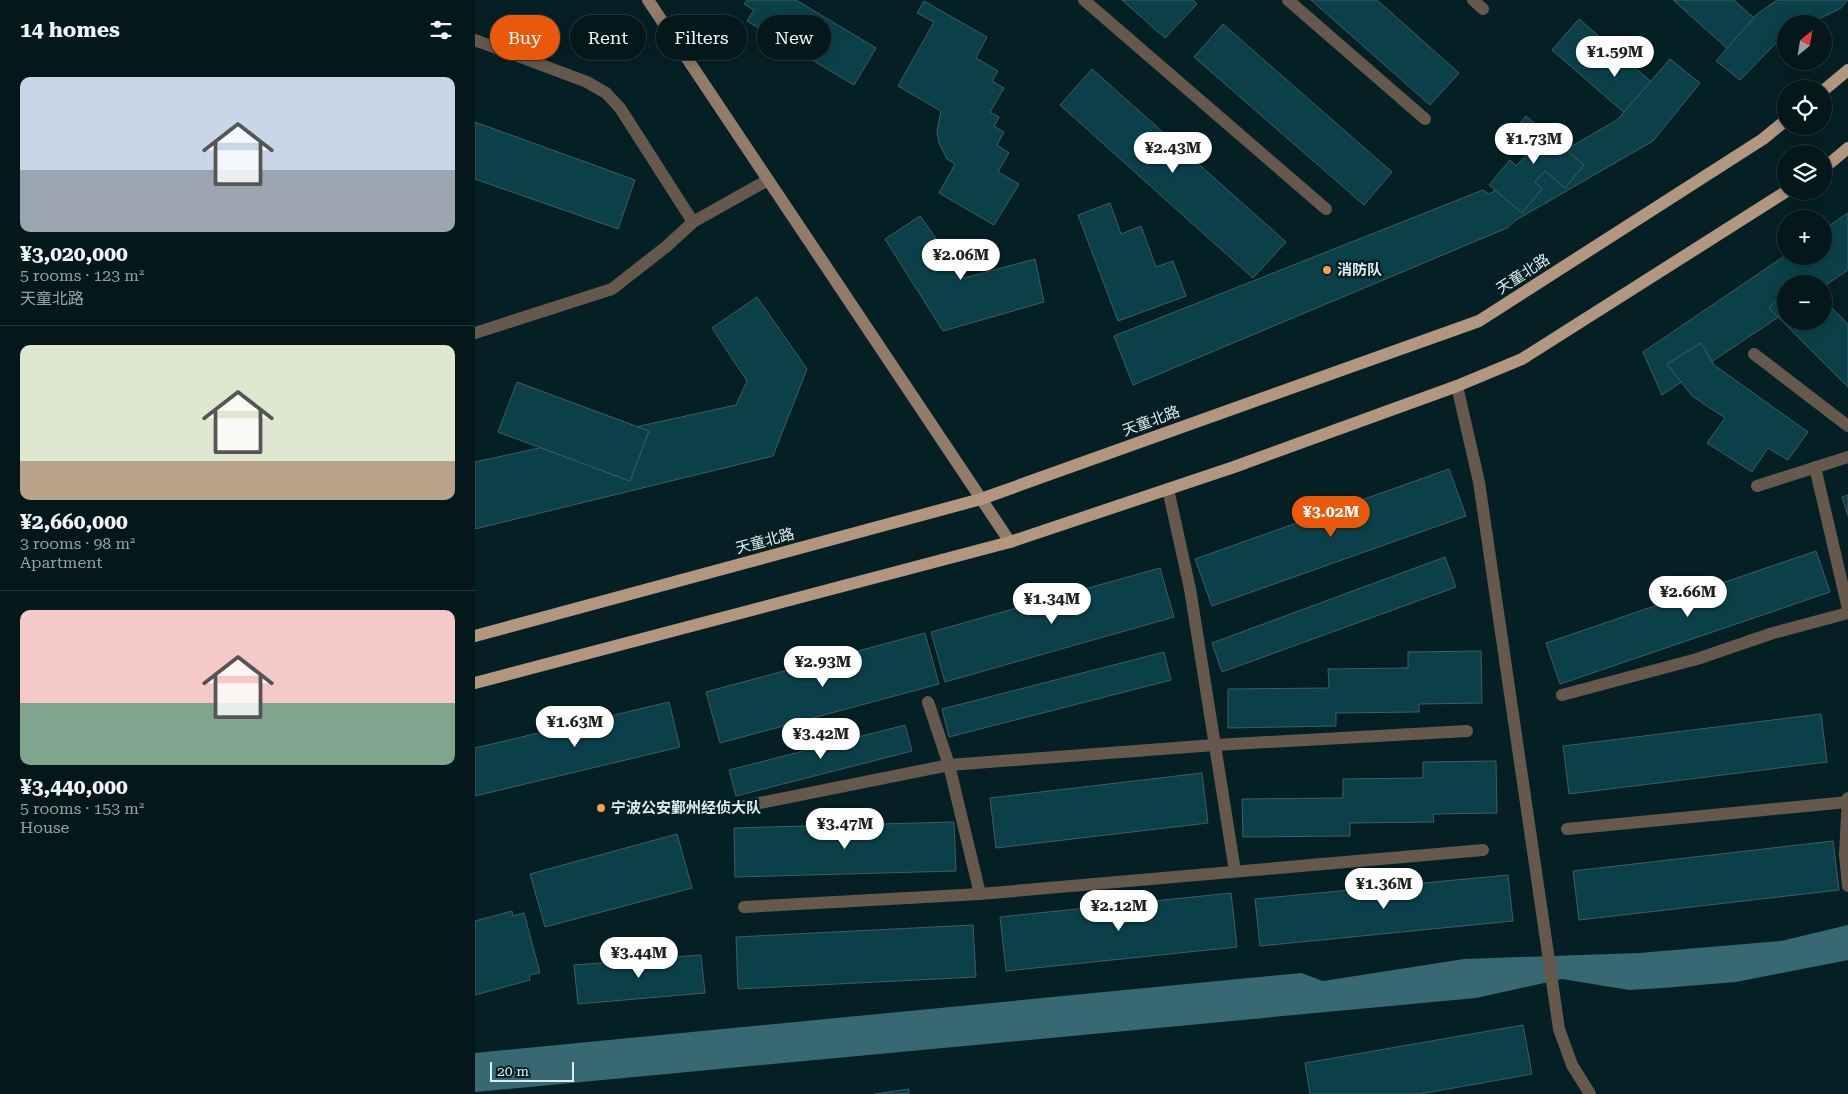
<!DOCTYPE html>
<html lang="en">
<head>
<meta charset="utf-8">
<style>
	:root { --surface:#04181c; --page:#0d2125; --text:#f1f3f6; --muted:#97a0a3; --line:#25373b; --accent:#ea580c }
	body { margin:0; font-family:"Roboto Serif","Noto Sans SC",serif; background:var(--page); color:var(--text); height:100vh; display:flex; flex-direction:column; font-size:19px; white-space:nowrap }
	* { box-sizing:border-box; margin:0 }
	p { font-size:16px; color:var(--muted) }
	.icon { flex:none; width:28px; height:28px; fill:none; stroke:currentColor; stroke-width:2; stroke-linecap:round; stroke-linejoin:round }
	.map { position:relative; flex:1; overflow:hidden }
	.sheet { display:flex; flex-direction:column; background:var(--surface); width:475px }
	.sheet>* { flex:none }
	.banner { position:absolute; left:15px; top:15px; width:475px; height:45px; display:flex; gap:10px }
	.needle { width:32px; rotate:30deg }
	.buttons { position:absolute; left:1302px; top:15px; display:grid; gap:10px }
	.buttons a { display:grid; place-items:center; width:55px; height:55px; border-radius:50%; background:var(--surface); box-shadow:0 2px 12px #0003,0 0 0 1px var(--line); font-size:25px }
	.scale { position:absolute; left:15px; bottom:12px; width:84px; box-sizing:border-box; padding-left:5px; border:2px solid #ddecef; border-top:0; font-size:14px; line-height:18px; white-space:nowrap; color:#ddecef; -webkit-text-stroke:4px #052025; paint-order:stroke }
	.price { position:absolute; translate:-50% -42px; padding:0 11px; border-radius:18px; background:#fff; color:#222; font-size:16px; line-height:32px; filter:drop-shadow(0 1px 2px #0008) }
	.price::after { content:''; position:absolute; left:50%; top:30px; width:15px; height:11px; margin-left:-8px; background:inherit; clip-path:polygon(0 0,100% 0,50% 100%) }
	.price.selected { background:var(--accent); color:#fff }
	ul { padding:0; list-style:none }
	li { display:grid; align-content:center; gap:10px; height:265px; padding:0 20px }
	li+li { border-top:1px solid var(--line) }
	li span { display:grid; place-items:center; height:155px; border-radius:10px; color:#555 }
	li>.icon { margin-inline-start:auto }
	span .icon { width:90px; height:90px; fill:#fffc; stroke-width:1 }
	li b { font-size:21px }
	h2 { display:flex; justify-content:space-between; align-items:center; height:60px; padding:0 20px; font-size:21px }
	.tag { padding:0 18px; border-radius:22px; background:var(--surface); box-shadow:0 2px 12px #0003,0 0 0 1px var(--line); font-size:18px; line-height:45px }
	.tag.selected { background:var(--accent); color:#fff }
	main { display:flex; flex:1; min-height:0 }
	.map>svg:first-child { display:block }
	.water { fill:#376873 }
	.building { fill:#0b404a; stroke:#415c63 }
	.lines { fill:none; stroke-linecap:round; stroke-linejoin:round }
	.lane { stroke:#66584d; stroke-width:12 }
	.street { stroke:#66584d; stroke-width:12 }
	.secondary { stroke:#917b69; stroke-width:12 }
	.primary { stroke:#b2967f; stroke-width:12 }
	.poi-dot { fill:#f9a04d; stroke:#052025; stroke-width:2 }
	.labels { text-anchor:middle; stroke-width:5; stroke-linejoin:round; paint-order:stroke }
	.poi-label { font-size:15px; font-weight:bold; fill:#ddecef; stroke:#052025; text-anchor:start }
	.street-label { font-size:15px; fill:#ddecef; stroke:#052025 }
</style>
</head>
<body>
<main>
<section class="sheet">
<h2>14 homes<svg class="icon" aria-label="filters" viewBox="0 0 24 24"><path d="M4 7h16M4 17h16"/><circle cx="9" cy="7" r="2"/><circle cx="15" cy="17" r="2"/></svg></h2>
<ul>
<li><span style="background:linear-gradient(#c9d6e8 60%,#9aa5b1 0)"><svg class="icon" aria-label="home" viewBox="0 0 24 24"><path d="M3 11l9-7 9 7M6 9v11h12V9"/></svg></span><div><b>¥3,020,000</b><p>5 rooms · 123 m²</p><p>天童北路</p></div></li>
<li><span style="background:linear-gradient(#dfe7d0 75%,#b9a48a 0)"><svg class="icon" aria-label="home" viewBox="0 0 24 24"><path d="M3 11l9-7 9 7M6 9v11h12V9"/></svg></span><div><b>¥2,660,000</b><p>3 rooms · 98 m²</p><p>Apartment</p></div></li>
<li><span style="background:linear-gradient(#f6c9c9 60%,#7fa58c 0)"><svg class="icon" aria-label="home" viewBox="0 0 24 24"><path d="M3 11l9-7 9 7M6 9v11h12V9"/></svg></span><div><b>¥3,440,000</b><p>5 rooms · 153 m²</p><p>House</p></div></li>
</ul>
</section>
<div class="map">
<svg width="1373" height="1094" viewBox="0 0 1373 1094">
	<rect width="100%" height="100%" fill="#052025"/>
	<polygon class="water" points="1373,925 1373,960 1261,982 1188,988 1154,990 1087,979 1001,998 0,1092 0,1053 826,973 848,981 989,959 1164,953 1306,941"/>
	<g class="building">
		<polygon points="272,0 321,0 401,48 379,85 272,21 279,10 269,4"/>
		<polygon points="647,0 718,0 722,4 690,38"/>
		<polygon points="836,0 902,0 984,73 955,105"/>
		<polygon points="1198,0 1259,0 1300,37 1273,67"/>
		<polygon points="1302,0 1373,0 1366,8 1334,24 1311,24 1311,36 1305,39 1265,80 1241,61 1282,14"/>
		<polygon points="449,1 512,37 501,58 523,71 517,81 529,88 515,112 524,117 519,126 529,132 522,145 534,153 523,172 544,184 519,225 464,193 480,164 472,159 464,143 462,131 466,111 423,86 459,22 442,13"/>
		<polygon points="1104,19 1203,105 1176,136 1077,50"/>
		<polygon points="748,24 917,172 889,205 719,57"/>
		<polygon points="1195,59 1225,83 1178,141 1041,220 1032,228 658,385 639,336 1008,190 1014,194 1142,120"/>
		<polygon points="617,69 811,242 778,278 585,105"/>
		<polygon points="1051,116 1109,165 1090,188 1070,171 1060,182 1067,189 1047,213 1014,185 1035,160 1041,166 1051,155 1032,139"/>
		<polygon points="0,122 160,180 143,229 0,179"/>
		<polygon points="635,203 646,234 666,226 681,267 698,261 711,296 643,321 603,215"/>
		<polygon points="1373,213 1373,270 1349,286 1349,284 1311,284 1311,312 1187,395 1168,352 1311,255 1349,256 1349,229"/>
		<polygon points="445,216 489,278 560,259 569,302 468,331 410,239"/>
		<polygon points="1311,291 1311,321 1349,321 1349,300 1373,324 1373,387 1294,308"/>
		<polygon points="282,297 332,369 298,456 0,529 0,462 261,405 272,381 237,328"/>
		<polygon points="1226,343 1239,365 1333,432 1313,460 1293,448 1277,472 1232,443 1250,418 1217,396 1192,364"/>
		<polygon points="42,382 174,431 155,481 23,432"/>
		<polygon points="974,469 991,516 737,606 720,559"/>
		<polygon points="1373,495 1373,516 1367,497"/>
		<polygon points="1341,551 1355,592 1085,684 1071,643"/>
		<polygon points="970,557 981,587 747,672 737,643"/>
		<polygon points="685,568 699,617 470,682 456,632"/>
		<polygon points="450,633 464,684 245,743 231,692"/>
		<polygon points="1006,651 1007,703 944,704 944,712 861,713 861,726 753,728 753,689 854,688 853,669 933,668 933,652"/>
		<polygon points="689,652 696,680 474,737 467,709"/>
		<polygon points="194,702 205,747 0,796 0,748"/>
		<polygon points="1346,714 1352,762 1094,794 1088,746"/>
		<polygon points="430,725 437,751 261,796 254,770"/>
		<polygon points="1021,761 1022,813 958,814 959,822 875,823 875,836 768,837 767,799 868,798 868,779 948,778 948,762"/>
		<polygon points="727,773 733,823 521,848 515,798"/>
		<polygon points="479,822 481,871 260,877 259,828"/>
		<polygon points="202,834 217,888 70,927 55,874"/>
		<polygon points="1358,841 1364,890 1104,920 1098,871"/>
		<polygon points="1033,875 1038,921 785,946 780,899"/>
		<polygon points="756,893 762,947 531,971 525,917"/>
		<polygon points="37,911 38,916 49,913 65,973 54,975 55,980 0,995 0,921"/>
		<polygon points="498,925 501,977 263,989 261,937"/>
		<polygon points="226,955 230,993 103,1004 99,965"/>
		<polygon points="1048,1025 1057,1074 945,1094 835,1094 830,1063"/>
		<polygon points="434,1089 434,1094 399,1094"/>
	</g>
	<g class="lines">
		<g class="lane">
			<polyline points="609,0 851,209"/>
			<polyline points="813,0 950,119"/>
			<polyline points="998,0 1008,9"/>
			<polyline points="0,40 112,82 131,93 145,108 218,222"/>
			<polyline points="0,333 137,289 192,246 218,222 293,180"/>
			<polyline points="1279,354 1373,426"/>
			<polyline points="1340,467 1373,609"/>
			<polyline points="1282,486 1373,457"/>
			<polyline points="693,489 715,589 760,871"/>
			<polyline points="1087,695 1222,659 1298,633 1373,613"/>
			<polyline points="453,702 474,765 505,894"/>
			<polyline points="260,808 474,765 740,745 992,731"/>
			<polyline points="1092,829 1373,802"/>
			<polyline points="1373,886 1370,854 1373,798"/>
			<polyline points="269,907 505,894 1008,850"/>
		</g>
		<polyline class="street" points="982,386 1004,482 1084,1029 1097,1065 1115,1094"/>
		<polyline class="secondary" points="173,0 535,542"/>
		<g class="primary">
			<polyline points="1349,90 1373,70"/>
			<polyline points="1349,168 1373,148"/>
			<polyline points="0,636 506,499 1004,321 1288,139 1311,120"/>
			<polyline points="0,683 535,542 759,467 982,386 1047,359 1312,191"/>
		</g>
	</g>
	<g class="poi-dot">
		<circle cx="852" cy="270" r="5"/>
		<circle cx="126" cy="808" r="5"/>
	</g>
	<g class="labels">
		<g class="poi-label">
			<text x="862" y="275">消防队</text>
			<text x="136" y="813">宁波公安鄞州经侦大队</text>
		</g>
		<g class="street-label">
			<text transform="translate(1048 274) rotate(-33)" y="5">天童北路</text>
			<text transform="translate(676 421) rotate(-20)" y="5">天童北路</text>
			<text transform="translate(290 541) rotate(-15)" y="5">天童北路</text>
		</g>
	</g>
</svg>
<div class="buttons">
<a><svg class="needle" viewBox="-14 -14 28 28"><path d="M0-13l5 13h-10z" fill="#e53935"/><path d="M0 13l5-13h-10z" fill="#97a0a3"/></svg></a>
<a><svg class="icon" aria-label="locate" viewBox="0 0 24 24"><circle cx="12" cy="12" r="6"/><path d="M12 2v4M12 18v4M2 12h4M18 12h4"/></svg></a>
<a><svg class="icon" aria-label="layers" viewBox="0 0 24 24"><path d="M12 4l9 5-9 5-9-5zM3 14l9 5 9-5"/></svg></a>
<a>+</a>
<a>−</a>
</div>
<div class="scale">20 m</div>
<b class="price" style="left:1140px;top:78px">¥1.59M</b>
<b class="price" style="left:1059px;top:165px">¥1.73M</b>
<b class="price" style="left:698px;top:174px">¥2.43M</b>
<b class="price" style="left:486px;top:281px">¥2.06M</b>
<b class="price selected" style="left:856px;top:538px">¥3.02M</b>
<b class="price" style="left:1213px;top:618px">¥2.66M</b>
<b class="price" style="left:577px;top:625px">¥1.34M</b>
<b class="price" style="left:348px;top:688px">¥2.93M</b>
<b class="price" style="left:100px;top:748px">¥1.63M</b>
<b class="price" style="left:346px;top:760px">¥3.42M</b>
<b class="price" style="left:370px;top:850px">¥3.47M</b>
<b class="price" style="left:909px;top:910px">¥1.36M</b>
<b class="price" style="left:644px;top:932px">¥2.12M</b>
<b class="price" style="left:164px;top:979px">¥3.44M</b>
<div class="banner">
<a class="tag selected">Buy</a>
<a class="tag">Rent</a>
<a class="tag">Filters</a>
<a class="tag">New</a>
</div>
</div>
</main>
</body>
</html>
